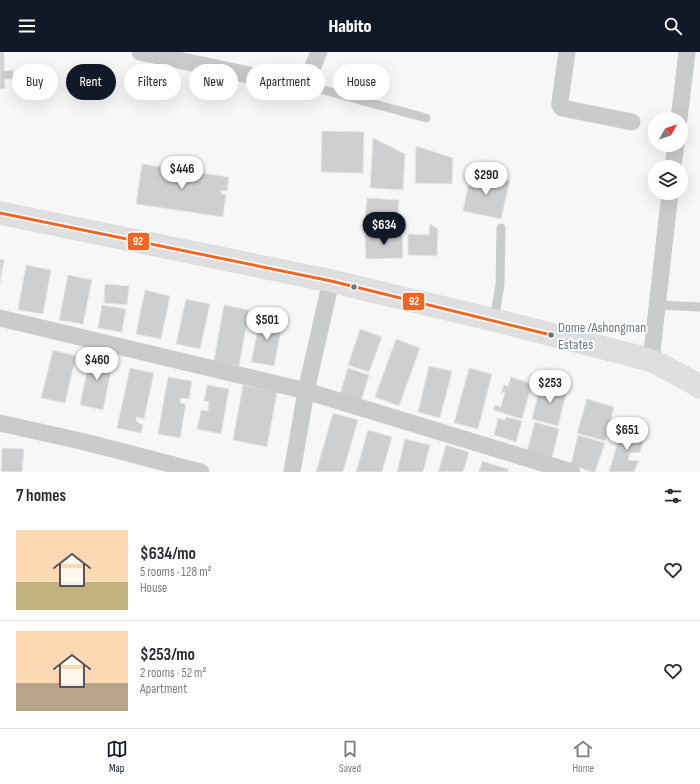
<!DOCTYPE html>
<html lang="en">
<head>
<meta charset="utf-8">
<style>
	:root { --surface:#fff; --page:#f2f2f3; --text:#2b2b33; --muted:#7c7c81; --line:#e1e1e2; --accent:#111827 }
	body { margin:0; font-family:"Sofia Sans Condensed",sans-serif; background:var(--page); color:var(--text); height:100vh; display:flex; flex-direction:column; font-size:15px; white-space:nowrap }
	* { box-sizing:border-box; margin:0 }
	p { font-size:13px; color:var(--muted) }
	.icon { flex:none; width:22px; height:22px; fill:none; stroke:currentColor; stroke-width:2; stroke-linecap:round; stroke-linejoin:round }
	.map { position:relative; height:420px; overflow:hidden }
	.sheet { display:flex; flex-direction:column; background:var(--surface); flex:1 }
	.sheet>* { flex:none }
	.banner { position:absolute; left:12px; top:12px; width:400px; height:36px; display:flex; gap:8px }
	.needle { width:26px; rotate:50deg }
	.tools { position:absolute; left:648px; top:60px; display:grid; gap:8px }
	.tools a { display:grid; place-items:center; width:40px; height:40px; border-radius:50%; background:var(--surface); box-shadow:0 4px 16px #0002; font-size:20px }
	.price { position:absolute; translate:-50% -34px; padding:0 9px; border-radius:14px; background:#fff; color:#222; font-size:13px; line-height:26px; filter:drop-shadow(0 1px 2px #0008) }
	.price::after { content:''; position:absolute; left:50%; top:24px; width:12px; height:9px; margin-left:-6px; background:inherit; clip-path:polygon(0 0,100% 0,50% 100%) }
	.price.on { background:var(--accent); color:#fff }
	ul { padding:0; list-style:none }
	li { display:flex; align-items:center; gap:12px; height:100px; padding:0 16px }
	li+li { border-top:1px solid var(--line) }
	li span { display:grid; place-items:center; flex:none; width:112px; height:80px; border-radius:0px; color:#555 }
	li>.icon { margin-inline-start:auto }
	span .icon { width:48px; height:48px; fill:#fffc; stroke-width:1 }
	li b { font-size:17px }
	h2 { display:flex; justify-content:space-between; align-items:center; height:48px; padding:0 16px; font-size:17px }
	.chip { padding:0 14px; border-radius:18px; background:var(--surface); box-shadow:0 4px 16px #0002; font-size:14px; line-height:36px }
	.chip.on { background:var(--accent); color:#fff }
	header { display:flex; justify-content:space-between; align-items:center; height:52px; padding:0 16px; background:var(--accent); color:#fff; font-size:18px; font-weight:800 }
	.menu { display:flex; justify-content:space-around; align-items:center; height:56px; border-top:1px solid var(--line); background:var(--surface); font-size:11px; color:var(--muted) }
	.menu a { display:grid; justify-items:center; gap:2px }
	.menu .on { color:var(--accent) }
	.map>svg:first-child { display:block }
	.building { fill:#cecfd0; stroke:#e6e6e6 }
	.lines { fill:none; stroke-linecap:round; stroke-linejoin:round }
	.secondary-casing { stroke:#d4d5d6; stroke-width:23 }
	.lane { stroke:#cacccc; stroke-width:9 }
	.street { stroke:#cacccc; stroke-width:17 }
	.secondary { stroke:#dedfe0; stroke-width:22 }
	.bus-1-casing { stroke:#fff; stroke-width:6 }
	.bus-1 { stroke:#f26522; stroke-width:3 }
	.bus-dot { fill:#6a7885; stroke:#fff; stroke-width:1.5 }
	.labels { text-anchor:middle; stroke-width:4; stroke-linejoin:round; paint-order:stroke }
	.bus-label { font-size:14px; fill:#6a7885; stroke:#fff; text-anchor:start }
	.line-badge { stroke:#fff; stroke-width:1.5 }
	.badge-label { font-size:11px; text-anchor:middle; font-weight:bold; fill:#fff }
</style>
</head>
<body>
<header><svg class="icon" aria-label="menu" viewBox="0 0 24 24"><path d="M4 6h16M4 12h16M4 18h16"/></svg>Habito<svg class="icon" aria-label="search" viewBox="0 0 24 24"><circle cx="10" cy="10" r="6"/><path d="M15 15l6 6"/></svg></header>
<div class="map">
<svg width="700" height="420" viewBox="0 0 700 420">
	<rect width="100%" height="100%" fill="#f7f7f7"/>
	<g class="building">
		<polygon points="0,0 4,0 4,19 13,18 13,27 4,27 5,36 0,37"/>
		<polygon points="322,79 364,80 363,121 321,120"/>
		<polygon points="373,86 405,102 403,138 370,136"/>
		<polygon points="416,94 453,106 452,132 415,131"/>
		<polygon points="142,112 229,125 227,139 221,138 221,142 226,142 223,165 136,152"/>
		<polygon points="471,121 510,129 501,167 463,159"/>
		<polygon points="367,146 399,148 397,171 365,168"/>
		<polygon points="430,172 438,177 437,204 408,203 408,182 429,183"/>
		<polygon points="402,182 403,206 366,207 365,183"/>
		<polygon points="0,207 4,208 0,231"/>
		<polygon points="26,213 51,218 43,262 18,258"/>
		<polygon points="68,223 92,228 83,272 59,268"/>
		<polygon points="105,232 129,234 127,253 104,251"/>
		<polygon points="145,238 170,244 161,287 136,282"/>
		<polygon points="186,247 210,252 200,297 176,292"/>
		<polygon points="102,253 126,257 122,280 98,276"/>
		<polygon points="224,253 249,258 239,314 214,309"/>
		<polygon points="261,264 283,268 274,314 251,310"/>
		<polygon points="360,277 382,285 369,320 348,313"/>
		<polygon points="396,287 420,296 399,354 375,345"/>
		<polygon points="53,298 76,304 65,351 41,346"/>
		<polygon points="91,300 114,304 103,358 80,353"/>
		<polygon points="429,314 452,319 440,366 418,360"/>
		<polygon points="130,316 154,321 144,367 136,365 137,370 143,373 141,381 117,376"/>
		<polygon points="348,316 369,323 360,352 339,345"/>
		<polygon points="469,316 492,322 478,377 454,371"/>
		<polygon points="168,325 192,329 189,347 181,346 180,351 186,352 180,386 158,382"/>
		<polygon points="511,325 532,332 522,367 493,358 495,353 501,355 505,340 501,341 504,333 508,334"/>
		<polygon points="541,331 567,337 558,374 532,367"/>
		<polygon points="207,333 229,337 221,382 197,377 201,358 208,359 209,350 204,349"/>
		<polygon points="243,333 277,340 267,395 233,388"/>
		<polygon points="587,347 614,355 605,389 577,381"/>
		<polygon points="333,361 358,368 343,420 316,420"/>
		<polygon points="506,365 522,369 516,390 494,383 498,366 505,368"/>
		<polygon points="535,370 559,377 552,406 527,399"/>
		<polygon points="622,375 645,382 640,400 630,401 628,408 639,409 634,420 609,420"/>
		<polygon points="368,378 392,385 382,420 356,420"/>
		<polygon points="578,383 605,391 595,420 591,420 571,412"/>
		<polygon points="405,387 430,393 423,420 397,420"/>
		<polygon points="446,393 469,400 463,420 438,420"/>
		<polygon points="2,396 24,397 22,420 1,420"/>
		<polygon points="482,409 508,417 508,420 479,420"/>
	</g>
	<g class="lines">
		<g class="secondary-casing">
			<polyline id="secondary" points="0,161 331,229 494,268 651,308 689,328 700,335"/>
		</g>
		<g class="lane">
			<polyline points="305,33 426,66"/>
			<polyline points="657,253 700,255"/>
			<polyline points="494,268 500,233 501,176"/>
		</g>
		<g class="street">
			<polyline points="140,0 282,30 305,33 319,0"/>
			<polyline points="567,0 560,49 560,53 562,56 632,70"/>
			<polyline points="679,67 687,0"/>
			<polyline points="673,115 676,93"/>
			<polyline points="0,266 306,339 572,420"/>
			<polyline points="651,308 670,141"/>
			<polyline points="0,371 85,390 201,420"/>
			<polyline points="292,420 306,339 331,229"/>
		</g>
		<use href="#secondary" class="secondary"/>
		<g class="bus-1-casing">
			<polyline id="bus-1" points="0,161 331,229 551,283"/>
		</g>
		<use href="#bus-1" class="bus-1"/>
	</g>
	<g class="bus-dot">
		<circle cx="354" cy="235" r="3.5"/>
		<circle cx="551" cy="283" r="3.5"/>
	</g>
	<g class="labels">
		<g class="bus-label">
			<text x="558" y="280">Dome /Ashongman<tspan x="558" dy="17">Estates</tspan></text>
		</g>
	</g>
	<g class="line-badge">
		<rect x="127" y="180" width="23" height="19" rx="4" fill="#f26522"/>
		<rect x="402" y="240" width="23" height="19" rx="4" fill="#f26522"/>
	</g>
	<g class="badge-label">
		<text x="138" y="193">92</text>
		<text x="414" y="253">92</text>
	</g>
</svg>
<div class="tools">
<a><svg class="needle" viewBox="-14 -14 28 28"><path d="M0-13l5 13h-10z" fill="#e53935"/><path d="M0 13l5-13h-10z" fill="#7c7c81"/></svg></a>
<a><svg class="icon" aria-label="layers" viewBox="0 0 24 24"><path d="M12 4l9 5-9 5-9-5zM3 14l9 5 9-5"/></svg></a>
</div>
<b class="price" style="left:182px;top:138px">$446</b>
<b class="price" style="left:486px;top:144px">$290</b>
<b class="price on" style="left:384px;top:194px">$634</b>
<b class="price" style="left:267px;top:289px">$501</b>
<b class="price" style="left:97px;top:329px">$460</b>
<b class="price" style="left:550px;top:352px">$253</b>
<b class="price" style="left:627px;top:399px">$651</b>
<div class="banner">
<a class="chip">Buy</a>
<a class="chip on">Rent</a>
<a class="chip">Filters</a>
<a class="chip">New</a>
<a class="chip">Apartment</a>
<a class="chip">House</a>
</div>
</div>
<section class="sheet">
<h2>7 homes<svg class="icon" aria-label="filters" viewBox="0 0 24 24"><path d="M4 7h16M4 17h16"/><circle cx="9" cy="7" r="2"/><circle cx="15" cy="17" r="2"/></svg></h2>
<ul>
<li><span style="background:linear-gradient(#ffd9b3 65%,#c2b280 0)"><svg class="icon" aria-label="home" viewBox="0 0 24 24"><path d="M3 11l9-7 9 7M6 9v11h12V9"/></svg></span><div><b>$634/mo</b><p>5 rooms · 128 m²</p><p>House</p></div><svg class="icon" aria-label="heart" viewBox="0 0 24 24"><path d="M12 20l-8-8c-3-5 5-10 8-4 3-6 11-1 8 4z"/></svg></li>
<li><span style="background:linear-gradient(#ffd9b3 65%,#b9a48a 0)"><svg class="icon" aria-label="home" viewBox="0 0 24 24"><path d="M3 11l9-7 9 7M6 9v11h12V9"/></svg></span><div><b>$253/mo</b><p>2 rooms · 52 m²</p><p>Apartment</p></div><svg class="icon" aria-label="heart" viewBox="0 0 24 24"><path d="M12 20l-8-8c-3-5 5-10 8-4 3-6 11-1 8 4z"/></svg></li>
</ul>
</section>
<nav class="menu">
<a class="on"><svg class="icon" aria-label="map" viewBox="0 0 24 24"><path d="M3 6l6-2 6 2 6-2v14l-6 2-6-2-6 2zM9 4v14M15 6v14"/></svg>Map</a>
<a><svg class="icon" aria-label="saved" viewBox="0 0 24 24"><path d="M7 4h10v16l-5-4-5 4z"/></svg>Saved</a>
<a><svg class="icon" aria-label="home" viewBox="0 0 24 24"><path d="M3 11l9-7 9 7M6 9v11h12V9"/></svg>Home</a>
</nav>
</body>
</html>
